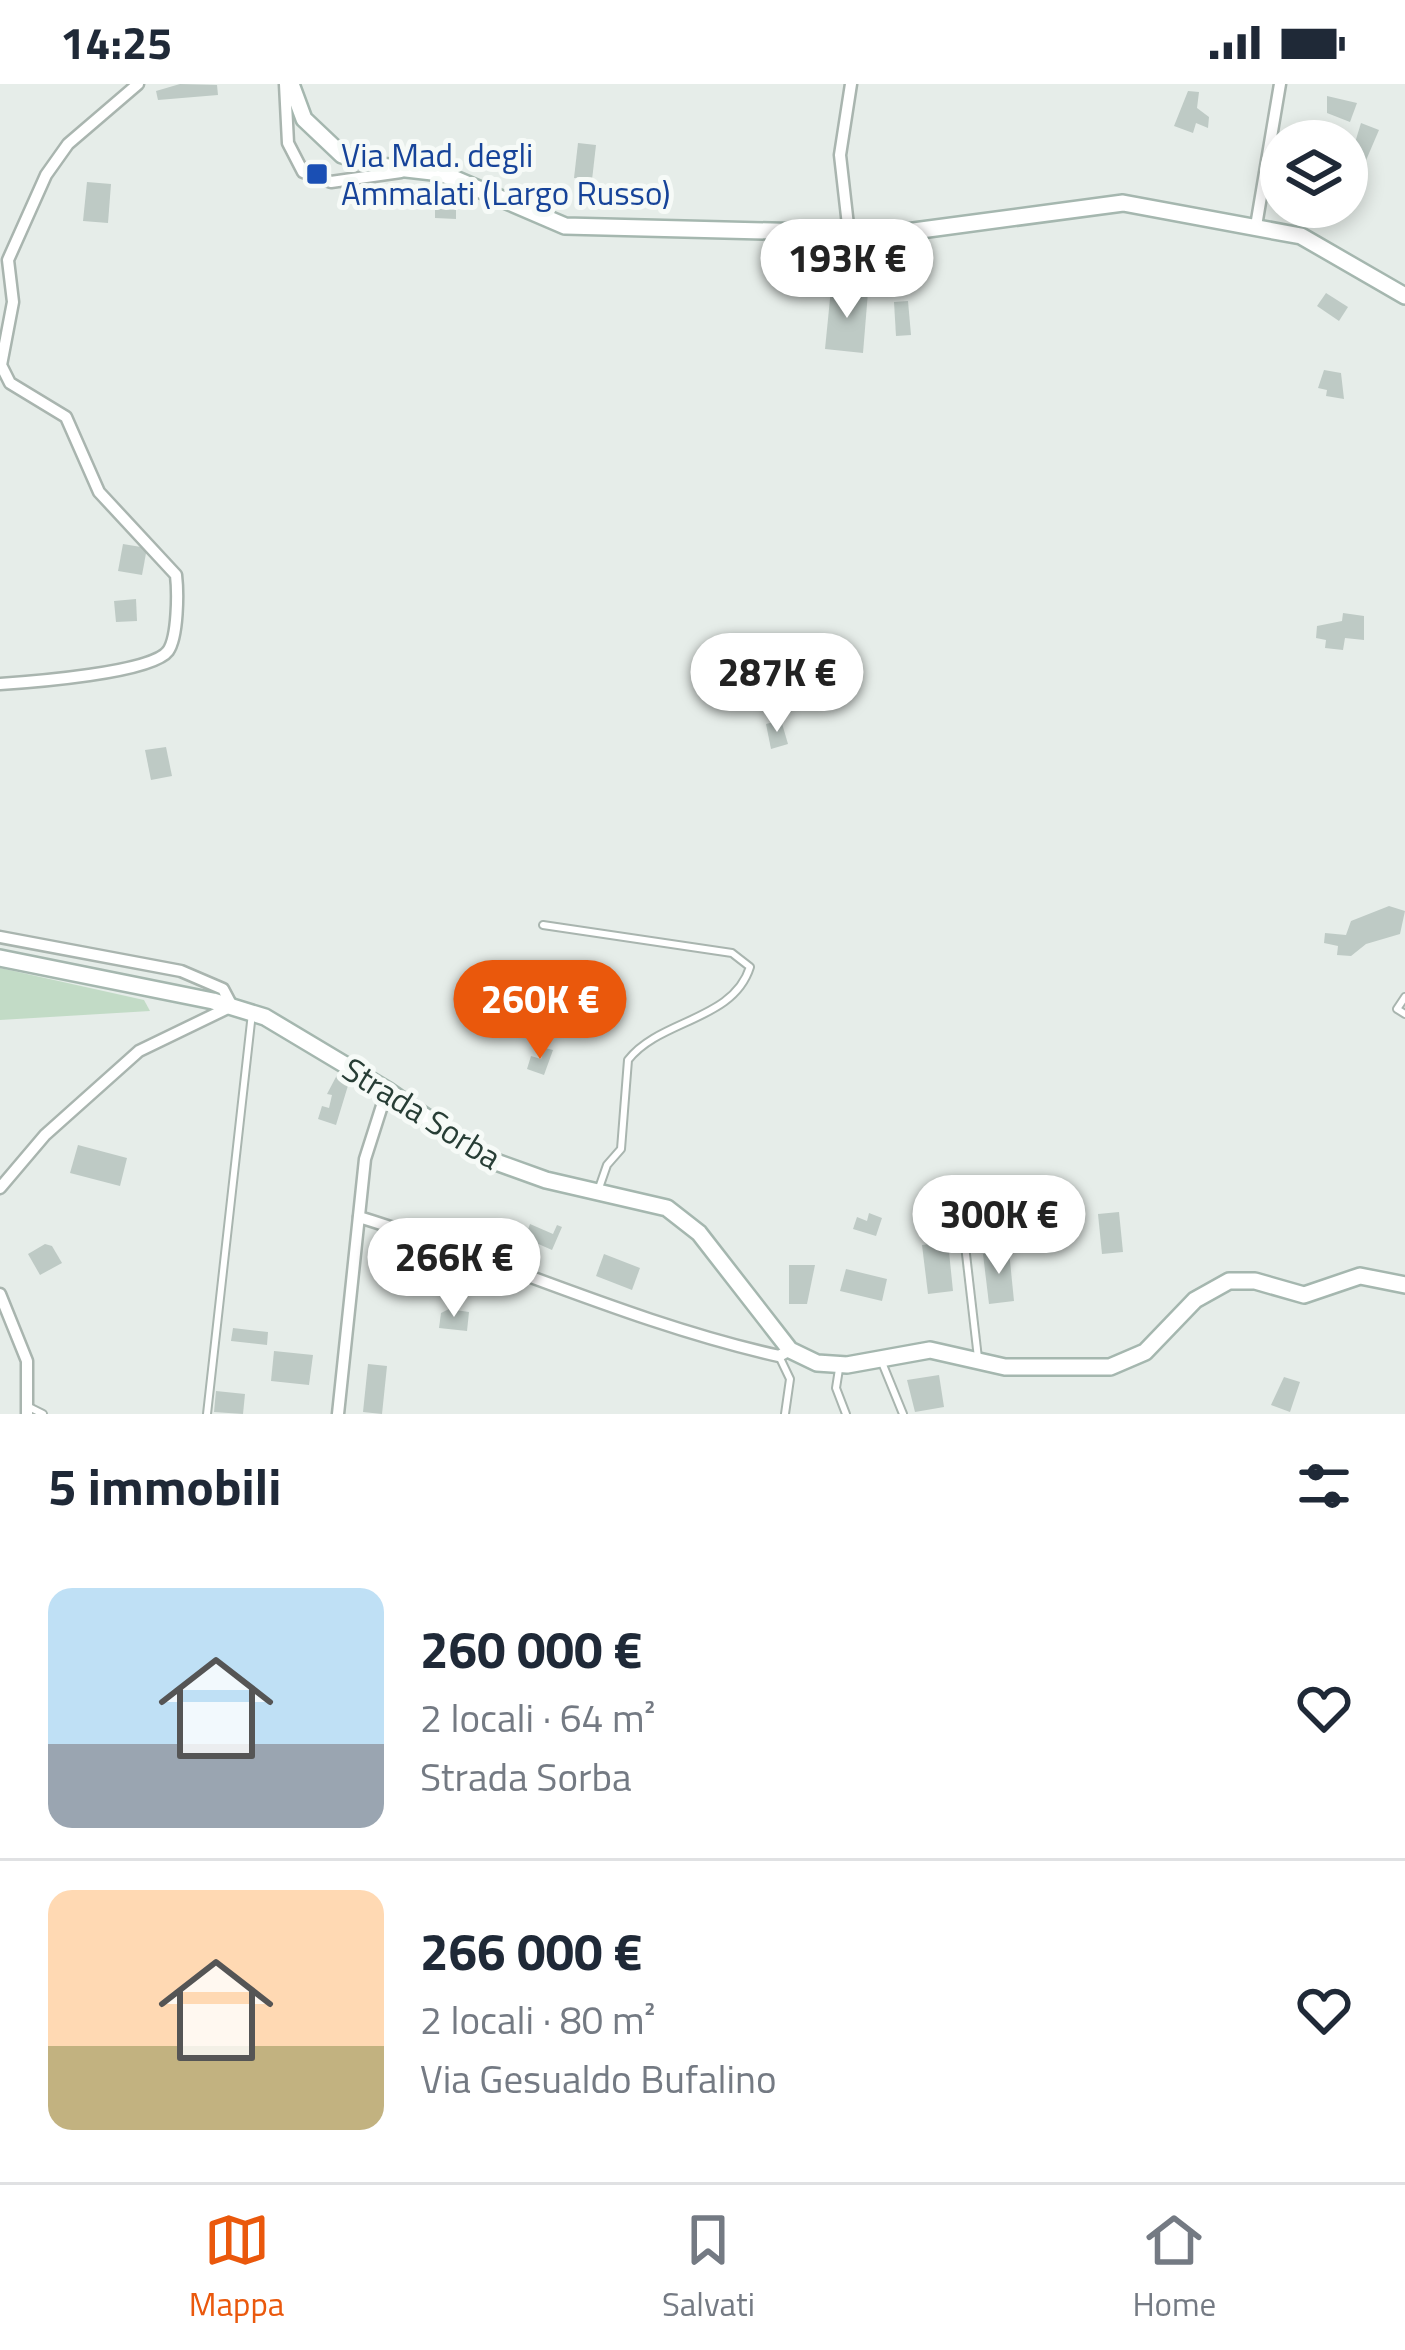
<!DOCTYPE html>
<html lang="it">
<head>
<meta charset="utf-8">
<style>
	:root { --surface:#fff; --page:#f2f2f3; --text:#1f2937; --muted:#747a83; --line:#e0e1e3; --accent:#ea580c }
	body { margin:0; font-family:"Titillium Web",sans-serif; background:var(--page); color:var(--text); height:100vh; display:flex; flex-direction:column; font-size:45px; white-space:nowrap }
	* { box-sizing:border-box; margin:0 }
	p { font-size:39px; color:var(--muted) }
	.icon { flex:none; width:66px; height:66px; fill:none; stroke:currentColor; stroke-width:2; stroke-linecap:round; stroke-linejoin:round }
	.map { position:relative; height:1330px; overflow:hidden }
	.panel { display:flex; flex-direction:column; background:var(--surface); flex:1 }
	.panel>* { flex:none }
	.tools { position:absolute; left:1260px; top:36px; display:grid; gap:24px }
	.tools a { display:grid; place-items:center; width:108px; height:108px; border-radius:50%; background:var(--surface); box-shadow:0 6px 18px #0003; font-size:60px }
	.price { position:absolute; translate:-50% -102px; padding:0 27px; border-radius:42px; background:#fff; color:#222; font-size:39px; line-height:78px; filter:drop-shadow(0 3px 6px #0008) }
	.price::after { content:''; position:absolute; left:50%; top:72px; width:36px; height:27px; margin-left:-18px; background:inherit; clip-path:polygon(0 0,100% 0,50% 100%) }
	.price.active { background:var(--accent); color:#fff }
	ul { padding:0; list-style:none }
	li { display:flex; align-items:center; gap:36px; height:300px; padding:0 48px }
	li+li { border-top:3px solid var(--line) }
	li span { display:grid; place-items:center; flex:none; width:336px; height:240px; border-radius:24px; color:#555 }
	li>.icon { margin-inline-start:auto }
	span .icon { width:144px; height:144px; fill:#fffc; stroke-width:1 }
	li b { font-size:51px }
	h2 { display:flex; justify-content:space-between; align-items:center; height:144px; padding:0 48px; font-size:51px }
	.status { display:flex; justify-content:space-between; align-items:center; height:84px; padding:0 60px; background:var(--surface); direction:ltr }
	.status svg { height:33px; fill:currentColor }
	.tabs { display:flex; justify-content:space-around; align-items:center; height:168px; border-top:3px solid var(--line); background:var(--surface); font-size:33px; color:var(--muted) }
	.tabs a { display:grid; justify-items:center; gap:6px }
	.tabs .active { color:var(--accent) }
	.map>svg:first-child { display:block }
	.green { fill:#c2dbc6 }
	.building { fill:#becac5 }
	.lines { fill:none; stroke-linecap:round; stroke-linejoin:round }
	.lane-casing { stroke:#a9b5af; stroke-width:10 }
	.street-casing { stroke:#a9b5af; stroke-width:15 }
	.secondary-casing { stroke:#a5b7af; stroke-width:20 }
	.lane { stroke:#fff; stroke-width:6 }
	.street { stroke:#fff; stroke-width:10 }
	.secondary { stroke:#fff; stroke-width:15 }
	.transit-dot { fill:#1a4fb4; stroke:#f6faf7; stroke-width:4.5 }
	.labels { text-anchor:middle; stroke-width:10; stroke-linejoin:round; paint-order:stroke }
	.transit-label { font-size:33px; fill:#164399; stroke:#f6faf7; text-anchor:start }
	.street-label { font-size:33px; fill:#273d35; stroke:#f6faf7 }
</style>
</head>
<body>
<div class="status"><b>14:25</b><svg viewBox="0 0 49 12"><path d="M0 12V9h3v3zM5 12V6h3v6zM10 12V3h3v9zM15 12V0h3v12zM26 1h20v11H26zM47 4h2v5h-2z"/></svg></div>
<div class="map">
<svg width="1405" height="1330" viewBox="0 0 1405 1330">
	<rect width="100%" height="100%" fill="#e6ede9"/>
	<polygon class="green" points="0,884 144,916 150,927 0,936"/>
	<g class="building">
		<polygon points="180,0 217,1 218,11 158,16 156,7"/>
		<polygon points="1188,7 1199,8 1197,24 1209,33 1208,44 1196,39 1193,49 1174,42"/>
		<polygon points="1327,12 1357,19 1350,38 1327,29"/>
		<polygon points="1361,39 1379,46 1364,81 1350,75"/>
		<polygon points="578,59 596,61 592,96 574,94"/>
		<polygon points="87,98 111,100 108,139 83,137"/>
		<polygon points="435,99 449,99 449,121 456,121 456,135 435,134"/>
		<polygon points="831,205 868,208 863,269 825,265"/>
		<polygon points="1326,209 1348,223 1339,237 1317,222"/>
		<polygon points="908,217 911,251 896,252 894,218"/>
		<polygon points="1324,286 1341,289 1344,315 1326,312 1327,306 1318,304"/>
		<polygon points="123,460 147,464 142,491 118,487"/>
		<polygon points="136,515 137,537 116,538 114,517"/>
		<polygon points="1343,529 1364,532 1364,556 1345,554 1343,566 1325,564 1326,556 1316,554 1317,542 1342,537"/>
		<polygon points="781,636 788,660 771,665 766,640"/>
		<polygon points="166,663 172,692 151,696 145,666"/>
		<polygon points="1389,822 1405,827 1400,850 1366,860 1351,872 1337,871 1338,862 1324,859 1325,849 1346,851 1351,837"/>
		<polygon points="545,964 553,966 544,991 527,985 531,972 541,975"/>
		<polygon points="337,991 350,995 336,1041 318,1035 322,1022 329,1024 332,1011 327,1010"/>
		<polygon points="78,1061 127,1074 120,1102 70,1089"/>
		<polygon points="1119,1128 1123,1168 1102,1170 1098,1130"/>
		<polygon points="869,1129 882,1134 876,1152 853,1145 857,1133 867,1137"/>
		<polygon points="530,1140 553,1150 557,1141 562,1143 552,1166 525,1154"/>
		<polygon points="948,1158 953,1207 928,1210 922,1161"/>
		<polygon points="45,1160 52,1162 62,1179 40,1191 28,1170"/>
		<polygon points="1009,1167 1014,1217 989,1220 983,1170"/>
		<polygon points="604,1170 640,1184 632,1206 596,1192"/>
		<polygon points="789,1181 815,1181 807,1220 789,1220"/>
		<polygon points="846,1185 887,1195 882,1217 840,1207"/>
		<polygon points="449,1225 469,1228 467,1247 439,1244 441,1229"/>
		<polygon points="233,1244 268,1248 267,1261 231,1257"/>
		<polygon points="274,1267 313,1271 309,1301 271,1297"/>
		<polygon points="368,1280 387,1282 382,1330 363,1328"/>
		<polygon points="939,1291 944,1323 915,1328 907,1296"/>
		<polygon points="1284,1293 1300,1298 1290,1328 1271,1321"/>
		<polygon points="216,1307 245,1310 243,1330 214,1328"/>
	</g>
	<g class="lines">
		<g class="lane-casing">
			<g id="lane">
				<path d="M543,841l189,28 18,14c-17,54 -90,52 -122,93l-7,89 -14,16 -8,23"/>
				<polyline points="1405,913 1397,925 1405,930"/>
				<polyline points="960,1118 978,1274"/>
				<polyline points="779,1272 790,1295 785,1330"/>
				<polyline points="881,1276 903,1330"/>
				<polyline points="839,1285 836,1304 846,1330"/>
				<polyline points="29,1323 43,1330"/>
				<polyline points="207,1330 252,929"/>
			</g>
		</g>
		<g class="street-casing">
			<g id="street">
				<polyline points="285,0 288,59 303,88 331,98 401,88"/>
				<polyline points="1256,142 1280,0"/>
				<polyline points="849,150 840,71 851,0"/>
				<path d="M0,600c30,-2 152,-11 168,-33 10,-14 10,-59 8,-76l-77,-83 -33,-75 -56,-34 -9,-18 12,-63 -5,-42 38,-85 22,-31 70,-60"/>
				<polyline points="0,853 181,887 223,905 232,922 139,967 45,1051 0,1104"/>
				<path d="M359,1133c141,43 276,107 420,139l11,-6"/>
				<polyline points="0,1210 27,1277 27,1330"/>
				<polyline points="338,1330 365,1075 387,1006"/>
			</g>
		</g>
		<g class="secondary-casing">
			<g id="secondary">
				<polyline points="291,0 304,35 342,71 380,82 441,89 565,142 891,150 1123,119 1301,152 1405,212"/>
				<polyline points="0,874 213,917 265,933 387,1006 485,1074 546,1096 667,1124 699,1149 790,1266 817,1279 847,1281 930,1266 1005,1283 1110,1283 1145,1268 1195,1216 1229,1197 1255,1197 1304,1211 1360,1192 1405,1201"/>
			</g>
		</g>
		<use href="#lane" class="lane"/>
		<use href="#street" class="street"/>
		<use href="#secondary" class="secondary"/>
	</g>
	<rect class="transit-dot" x="305" y="78" width="24" height="24" rx="6"/>
	<g class="labels">
		<g class="transit-label">
			<text x="341" y="83">Via Mad. degli<tspan x="341" dy="38">Ammalati (Largo Russo)</tspan></text>
		</g>
		<g class="street-label">
			<text transform="translate(422 1029) rotate(32)" y="12">Strada Sorba</text>
		</g>
	</g>
</svg>
<div class="tools">
<a><svg class="icon" aria-label="layers" viewBox="0 0 24 24"><path d="M12 4l9 5-9 5-9-5zM3 14l9 5 9-5"/></svg></a>
</div>
<b class="price" style="left:847px;top:237px">193K €</b>
<b class="price" style="left:777px;top:651px">287K €</b>
<b class="price active" style="left:540px;top:978px">260K €</b>
<b class="price" style="left:999px;top:1193px">300K €</b>
<b class="price" style="left:454px;top:1236px">266K €</b>
</div>
<section class="panel">
<h2>5 immobili<svg class="icon" aria-label="filters" viewBox="0 0 24 24"><path d="M4 7h16M4 17h16"/><circle cx="9" cy="7" r="2"/><circle cx="15" cy="17" r="2"/></svg></h2>
<ul>
<li><span style="background:linear-gradient(#bfe0f5 65%,#9aa5b1 0)"><svg class="icon" aria-label="home" viewBox="0 0 24 24"><path d="M3 11l9-7 9 7M6 9v11h12V9"/></svg></span><div><b>260 000 €</b><p>2 locali · 64 m²</p><p>Strada Sorba</p></div><svg class="icon" aria-label="heart" viewBox="0 0 24 24"><path d="M12 20l-8-8c-3-5 5-10 8-4 3-6 11-1 8 4z"/></svg></li>
<li><span style="background:linear-gradient(#ffd9b3 65%,#c2b280 0)"><svg class="icon" aria-label="home" viewBox="0 0 24 24"><path d="M3 11l9-7 9 7M6 9v11h12V9"/></svg></span><div><b>266 000 €</b><p>2 locali · 80 m²</p><p>Via Gesualdo Bufalino</p></div><svg class="icon" aria-label="heart" viewBox="0 0 24 24"><path d="M12 20l-8-8c-3-5 5-10 8-4 3-6 11-1 8 4z"/></svg></li>
</ul>
</section>
<nav class="tabs">
<a class="active"><svg class="icon" aria-label="map" viewBox="0 0 24 24"><path d="M3 6l6-2 6 2 6-2v14l-6 2-6-2-6 2zM9 4v14M15 6v14"/></svg>Mappa</a>
<a><svg class="icon" aria-label="saved" viewBox="0 0 24 24"><path d="M7 4h10v16l-5-4-5 4z"/></svg>Salvati</a>
<a><svg class="icon" aria-label="home" viewBox="0 0 24 24"><path d="M3 11l9-7 9 7M6 9v11h12V9"/></svg>Home</a>
</nav>
</body>
</html>
